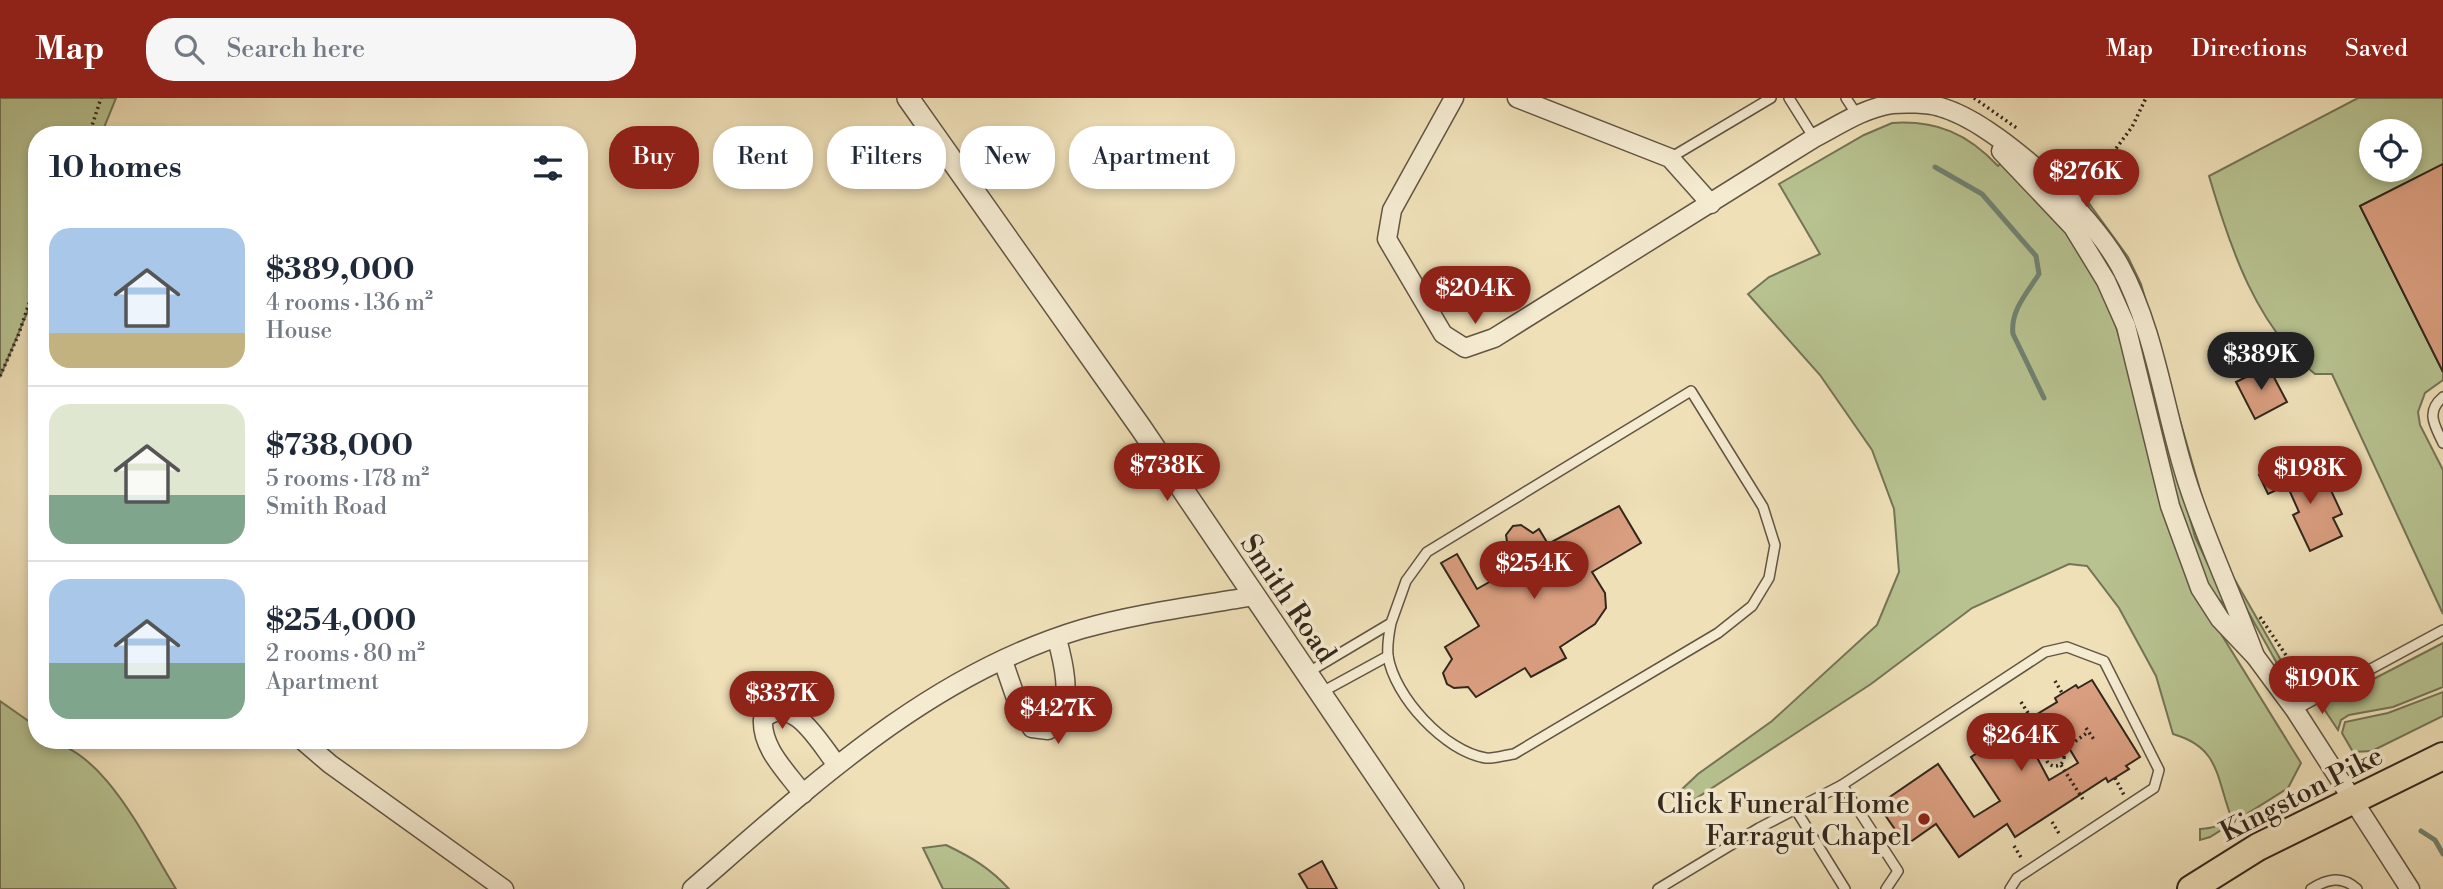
<!DOCTYPE html>
<html lang="en">
<head>
<meta charset="utf-8">
<style>
	:root { --surface:#fff; --page:#f6f6f7; --text:#1f2937; --muted:#747a83; --line:#e0e1e3; --accent:#8f2418 }
	body { margin:0; font-family:"Libre Bodoni",serif; background:var(--page); color:var(--text); height:100vh; display:flex; flex-direction:column; font-size:26px; white-space:nowrap }
	* { box-sizing:border-box; margin:0 }
	p { font-size:23px; color:var(--muted) }
	.icon { flex:none; width:38px; height:38px; fill:none; stroke:currentColor; stroke-width:2; stroke-linecap:round; stroke-linejoin:round }
	.map { position:relative; flex:1; overflow:hidden }
	.drawer { position:absolute; left:28px; top:28px; width:560px; height:623px; display:flex; flex-direction:column; background:var(--surface); border-radius:28px; box-shadow:0 4px 10px #0003 }
	.drawer>* { flex:none }
	.top-card { position:absolute; left:609px; top:28px; width:665px; height:63px; display:flex; gap:14px }
	.fabs { position:absolute; left:2359px; top:21px; display:grid; gap:14px }
	.fabs a { display:grid; place-items:center; width:63px; height:63px; border-radius:50%; background:var(--surface); box-shadow:0 4px 10px #0003; font-size:35px }
	.price { position:absolute; translate:-50% -60px; padding:0 16px; border-radius:24px; background:var(--accent); color:#fff; font-size:23px; line-height:46px; filter:drop-shadow(0 2px 4px #0008) }
	.price::after { content:''; position:absolute; left:50%; top:42px; width:21px; height:16px; margin-left:-10px; background:inherit; clip-path:polygon(0 0,100% 0,50% 100%) }
	.price.on { background:#222; color:#fff }
	ul { padding:0; list-style:none }
	li { display:flex; align-items:center; gap:21px; height:175px; padding:0 21px }
	li+li { border-top:2px solid var(--line) }
	li span { display:grid; place-items:center; flex:none; width:196px; height:140px; border-radius:21px; color:#555 }
	li>.icon { margin-inline-start:auto }
	span .icon { width:84px; height:84px; fill:#fffc; stroke-width:1 }
	li b { font-size:30px }
	h2 { display:flex; justify-content:space-between; align-items:center; height:84px; padding:0 21px; font-size:30px }
	.pill { padding:0 24px; border-radius:28px; background:var(--surface); box-shadow:0 4px 10px #0003; font-size:24px; line-height:63px }
	.pill.on { background:var(--accent); color:#fff }
	header { display:flex; align-items:center; gap:42px; box-sizing:border-box; height:98px; padding:0 35px; background:var(--accent); color:#fff }
	header strong { font-size:33px }
	nav { display:flex; gap:38px; margin-inline-start:auto; font-size:24px }
	.search { width:490px; height:63px; background:var(--page); display:flex; align-items:center; gap:18px; box-sizing:border-box; padding:0 24px; border-radius:28px; color:var(--muted); font-size:26px }
	.map>svg:first-child { display:block }
	.green { fill:#b7c290; stroke:#747456; stroke-width:2; fill-rule:evenodd }
	.lines { fill:none; stroke-linecap:round; stroke-linejoin:round }
	.stream { stroke:#718271; stroke-width:5 }
	.building { fill:#d99e7f; stroke:#32271c; stroke-width:2; fill-rule:evenodd }
	.service-casing { stroke:#615543; stroke-width:12 }
	.minor-casing { stroke:#615543; stroke-width:21 }
	.tertiary-casing { stroke:#615543; stroke-width:24 }
	.primary-casing { stroke:#32271c; stroke-width:30 }
	.path { stroke:#32271c; stroke-width:3.5; stroke-dasharray:2 3.5; stroke-linecap:butt }
	.service { stroke:#f5ebd1; stroke-width:9 }
	.minor { stroke:#f5ebd1; stroke-width:18 }
	.tertiary { stroke:#f5ebd1; stroke-width:21 }
	.primary { stroke:#efe0b8; stroke-width:26 }
	.poi-dot { fill:#8f2418; stroke:#f5ebd1; stroke-width:2.5 }
	.labels { text-anchor:middle; stroke-width:7; stroke-linejoin:round; paint-order:stroke }
	.street-label { font-size:28px; fill:#32271c; stroke:#f5ebd1 }
	.poi-label { font-size:28px; fill:#32271c; stroke:#f5ebd1; text-anchor:end }
</style>
</head>
<body>
<header>
<strong>Map</strong>
<div class="search"><svg class="icon" aria-label="search" viewBox="0 0 24 24"><circle cx="10" cy="10" r="6"/><path d="M15 15l6 6"/></svg>Search here</div>
<nav><a>Map</a><a>Directions</a><a>Saved</a></nav>
</header>
<div class="map">
<svg width="2443" height="791" viewBox="0 0 2443 791">
	<rect width="100%" height="100%" fill="#efe0b8"/>
	<filter id="stains"><feTurbulence type="fractalNoise" baseFrequency=".00286" numOctaves="4"/><feColorMatrix values="0 0 0 0 .2 0 0 0 0 .09 0 0 0 0 .02 0 0 0 .5 -.17"/></filter>
	<radialGradient id="worn" r=".72"><stop offset=".6" stop-color="#630" stop-opacity="0"/><stop offset="1" stop-color="#630" stop-opacity=".3"/></radialGradient>
	<g class="green">
		<polygon points="0,0 116,0 101,37 37,37 37,191 0,279"/>
		<path d="M2358,0h85v66l-83,42 83,166v8l-18,13 -7,19 2,13 23,45v144l-111,-240h-17c-59,-48 -85,-127 -106,-198zM2371,33h39v39h-39z"/>
		<path d="M1892,25c45,-3 76,11 106,43l5,-4 69,76 39,71 81,278 109,176 -13,25 -78,49 -10,3v-11c14,-1 22,-3 30,-15 -14,-40 -12,-67 -57,-80l-17,-58 -37,-68 -32,-42 -18,-2 -97,44 -101,76 -185,121 -8,-12 20,-19 74,-53 105,-96 22,-53 -5,-63 -22,-59 -52,-75 -72,-81 21,-17 51,-23 -41,-70 85,-49z"/>
		<polygon points="2088,104 2128,159 2141,186 2206,413 2224,463 2286,571 2303,590 2293,588 2284,578 2217,458 2152,239 2090,114"/>
		<path d="M2161,335l6,2 28,102 33,69c-36,-16 -58,-135 -67,-173z"/>
		<polygon points="2443,545 2443,589 2393,609 2349,617 2341,622 2338,632 2324,611 2329,604"/>
		<polygon points="2443,594 2443,618 2372,653 2353,654 2342,635 2345,624 2388,615"/>
		<path d="M0,603l37,26v13c64,0 108,100 139,149h-176z"/>
		<path d="M946,747c25,12 44,23 63,44h-66l-20,-41z"/>
	</g>
	<g class="lines">
		<g class="stream">
			<path d="M1935,69l47,27 54,62 3,18c-12,19 -29,37 -26,60l31,64"/>
			<polyline points="2421,733 2435,742 2443,756"/>
		</g>
	</g>
	<g class="building">
		<polygon points="2443,66 2443,274 2360,108"/>
		<polygon points="2268,268 2287,304 2255,321 2236,284"/>
		<polygon points="2279,368 2287,387 2321,371 2342,416 2333,420 2342,438 2310,453 2293,417 2299,414 2287,387 2268,396 2259,377"/>
		<polygon points="1619,408 1641,445 1592,474 1605,495 1606,510 1595,526 1560,549 1566,560 1531,579 1525,570 1476,599 1468,589 1454,590 1447,586 1443,575 1452,561 1445,549 1479,528 1441,465 1457,456 1477,491 1512,471 1501,454 1508,450 1506,437 1513,428 1521,427 1533,435 1539,431 1548,446"/>
		<path d="M2092,582l48,77 -14,9 3,3 -21,13 -2,-4 -91,59 -8,-13 -48,33 -23,-33 -30,21 -28,-40 60,-41 36,53 26,-16 -29,-44 14,-9 -2,-5 19,-11 2,2 53,-32 -2,-4 21,-13 2,3zM2060,635l18,30 -29,17 -16,-30z"/>
		<polygon points="1322,763 1337,791 1308,791 1299,776"/>
	</g>
	<g class="lines">
		<g class="service-casing">
			<g id="service">
				<polyline points="1789,0 1814,40"/>
				<polyline points="1846,0 1857,17"/>
				<polyline points="1670,60 1771,0"/>
				<path d="M2443,299c-18,15 -8,29 0,46"/>
				<path d="M1307,575l84,-50 15,-42 21,-29 264,-161 72,116 12,38 -6,33 -17,28 -34,27 -204,121c-9,1 -20,5 -28,4 -41,-6 -92,-62 -98,-102 -1,-11 1,-23 3,-33"/>
				<polyline points="1322,594 1388,558"/>
				<polyline points="2295,612 2443,532"/>
				<polyline points="1842,687 1898,773 1886,791"/>
				<polyline points="1796,712 1845,791"/>
				<polyline points="1658,791 1759,730 1842,687 2045,554 2067,549 2104,563 2159,672 2154,690 2017,780 2010,791"/>
				<path d="M2311,791c16,-10 31,-14 46,0"/>
			</g>
		</g>
		<g class="minor-casing">
			<g id="minor">
				<path d="M1454,0l-62,112 -5,29 56,95 22,14 29,-10 320,-200c25,-13 50,-30 78,-34 13,-1 35,-1 48,3 58,16 151,106 180,159 35,64 44,143 66,212 19,61 47,118 69,178"/>
				<polyline points="1517,0 1670,60 1711,106"/>
				<polyline points="2001,53 2073,129 2106,183 2126,228 2170,408 2200,490 2220,521 2255,558 2295,612 2410,791"/>
				<polyline points="2057,108 2094,81"/>
				<path d="M1003,563l16,46 13,21 16,2 14,-10c7,-30 3,-52 -5,-81"/>
				<polyline points="302,642 330,666 504,791"/>
				<path d="M803,696c-16,-22 -42,-46 -40,-75 30,-27 57,25 74,46"/>
				<path d="M692,791c119,-103 236,-214 390,-260 56,-16 115,-23 172,-33"/>
			</g>
		</g>
		<g class="tertiary-casing">
			<polyline id="tertiary" points="908,0 1141,330 1453,791"/>
		</g>
		<g class="primary-casing">
			<polyline id="primary" points="2191,791 2258,749 2443,658"/>
		</g>
		<g class="path">
			<polyline points="1974,0 2018,31"/>
			<polyline points="89,37 101,0"/>
			<polyline points="2103,68 2132,29 2146,0"/>
			<polyline points="0,278 18,238 37,182"/>
			<polyline points="2260,519 2309,591"/>
			<polyline points="2055,583 2062,595"/>
			<polyline points="2021,604 2051,651"/>
			<polyline points="2086,630 2095,643"/>
			<circle cx="2055" cy="659" r="9"/>
			<polyline points="2062,653 2088,634"/>
			<polyline points="2061,667 2084,703"/>
			<polyline points="2115,680 2124,697"/>
			<polyline points="2052,724 2060,737"/>
			<polyline points="2014,748 2022,761"/>
		</g>
		<use href="#service" class="service"/>
		<use href="#minor" class="minor"/>
		<use href="#tertiary" class="tertiary"/>
		<use href="#primary" class="primary"/>
	</g>
	<circle class="poi-dot" cx="1924" cy="721" r="7"/>
	<g class="labels">
		<g class="street-label">
			<text transform="translate(1289 500) rotate(56)" y="10">Smith Road</text>
			<text transform="translate(2301 695) rotate(-27)" y="10">Kingston Pike</text>
		</g>
		<g class="poi-label">
			<text x="1910" y="715">Click Funeral Home<tspan x="1910" dy="32">Farragut Chapel</tspan></text>
		</g>
	</g>
	<rect width="100%" height="100%" filter="url(#stains)"/>
	<rect width="100%" height="100%" fill="url(#worn)"/>
</svg>
<div class="fabs">
<a><svg class="icon" aria-label="locate" viewBox="0 0 24 24"><circle cx="12" cy="12" r="6"/><path d="M12 2v4M12 18v4M2 12h4M18 12h4"/></svg></a>
</div>
<b class="price" style="left:2086px;top:111px">$276K</b>
<b class="price" style="left:1475px;top:228px">$204K</b>
<b class="price on" style="left:2261px;top:294px">$389K</b>
<b class="price" style="left:1167px;top:405px">$738K</b>
<b class="price" style="left:2310px;top:408px">$198K</b>
<b class="price" style="left:1534px;top:503px">$254K</b>
<b class="price" style="left:2322px;top:618px">$190K</b>
<b class="price" style="left:782px;top:633px">$337K</b>
<b class="price" style="left:1058px;top:648px">$427K</b>
<b class="price" style="left:2021px;top:675px">$264K</b>
<div class="top-card">
<a class="pill on">Buy</a>
<a class="pill">Rent</a>
<a class="pill">Filters</a>
<a class="pill">New</a>
<a class="pill">Apartment</a>
</div>
<section class="drawer">
<h2>10 homes<svg class="icon" aria-label="filters" viewBox="0 0 24 24"><path d="M4 7h16M4 17h16"/><circle cx="9" cy="7" r="2"/><circle cx="15" cy="17" r="2"/></svg></h2>
<ul>
<li><span style="background:linear-gradient(#a9c7e8 75%,#c2b280 0)"><svg class="icon" aria-label="home" viewBox="0 0 24 24"><path d="M3 11l9-7 9 7M6 9v11h12V9"/></svg></span><div><b>$389,000</b><p>4 rooms · 136 m²</p><p>House</p></div></li>
<li><span style="background:linear-gradient(#dfe7d0 65%,#7fa58c 0)"><svg class="icon" aria-label="home" viewBox="0 0 24 24"><path d="M3 11l9-7 9 7M6 9v11h12V9"/></svg></span><div><b>$738,000</b><p>5 rooms · 178 m²</p><p>Smith Road</p></div></li>
<li><span style="background:linear-gradient(#a9c7e8 60%,#7fa58c 0)"><svg class="icon" aria-label="home" viewBox="0 0 24 24"><path d="M3 11l9-7 9 7M6 9v11h12V9"/></svg></span><div><b>$254,000</b><p>2 rooms · 80 m²</p><p>Apartment</p></div></li>
</ul>
</section>
</div>
</body>
</html>
